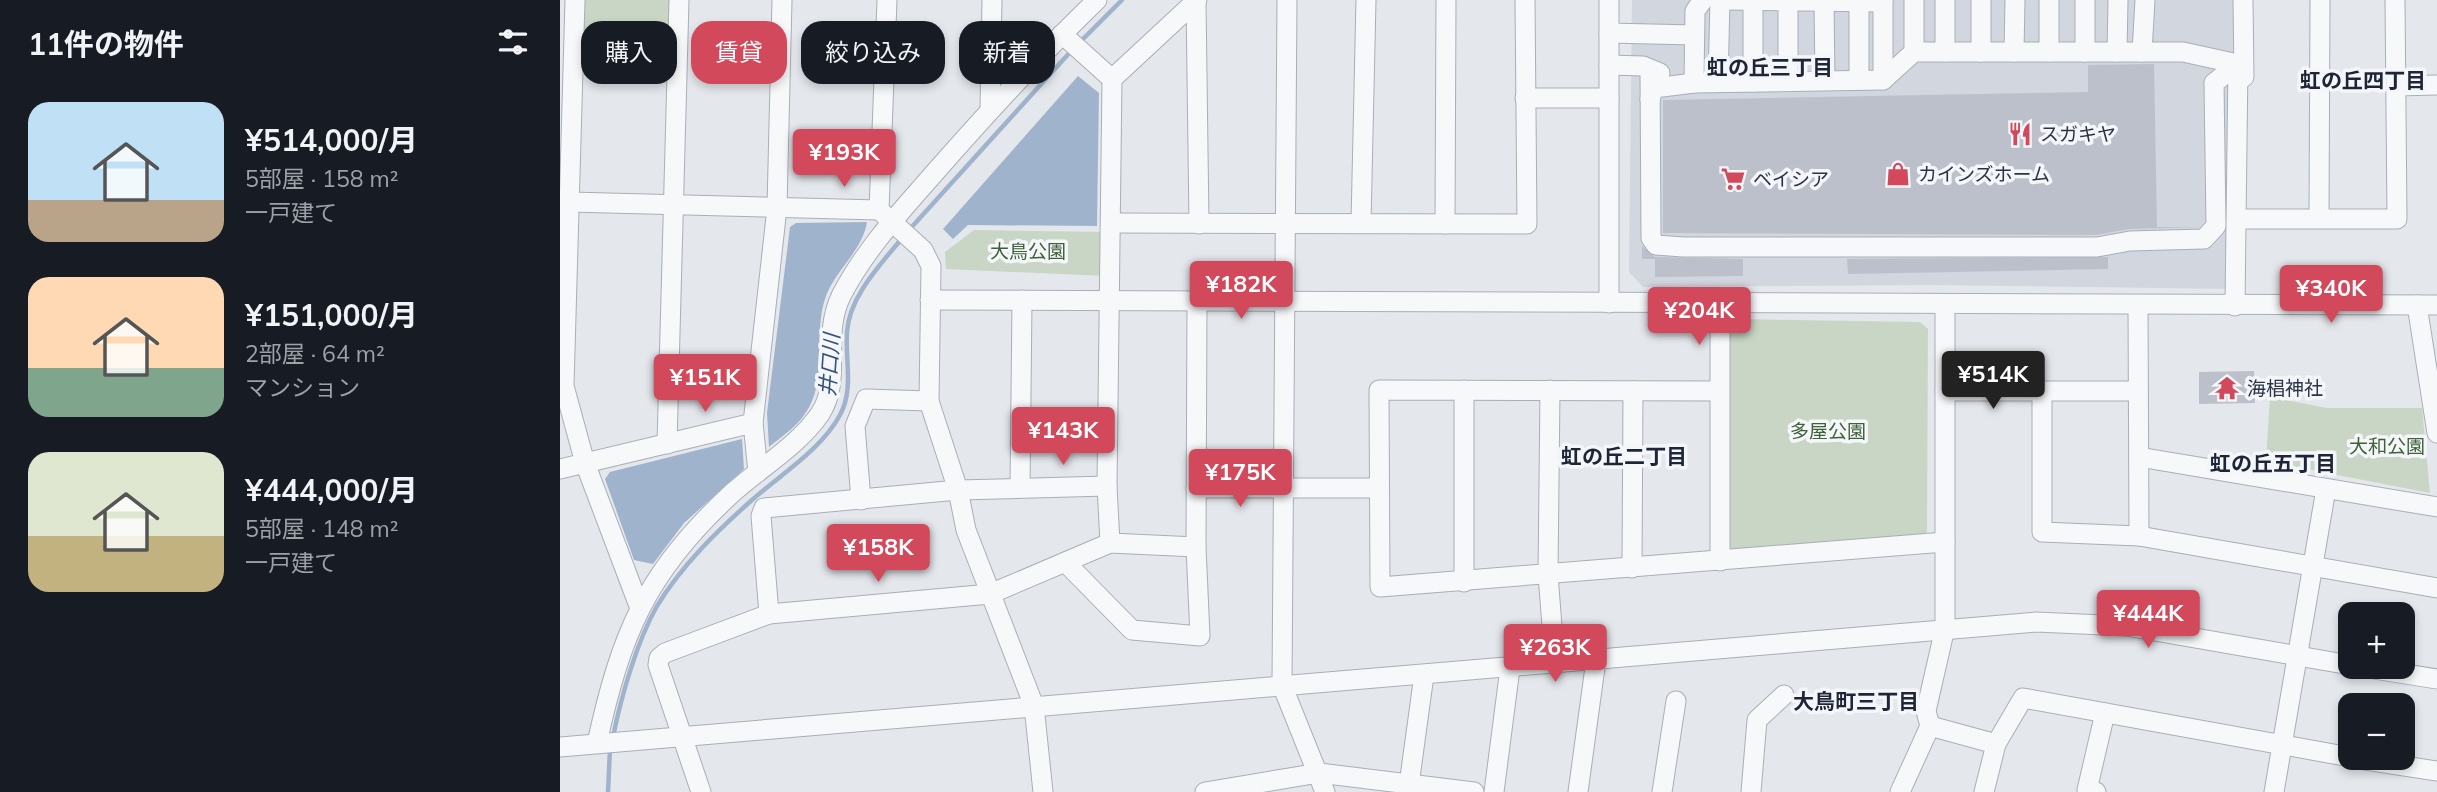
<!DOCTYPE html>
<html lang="ja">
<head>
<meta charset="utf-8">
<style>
	:root { --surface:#171b24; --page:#20242c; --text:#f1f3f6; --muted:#9ea1a6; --accent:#d1495b }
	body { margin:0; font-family:Mulish,"Noto Sans JP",sans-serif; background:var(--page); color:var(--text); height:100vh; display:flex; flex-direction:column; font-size:26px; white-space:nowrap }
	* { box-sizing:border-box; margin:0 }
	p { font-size:23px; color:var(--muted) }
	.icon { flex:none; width:38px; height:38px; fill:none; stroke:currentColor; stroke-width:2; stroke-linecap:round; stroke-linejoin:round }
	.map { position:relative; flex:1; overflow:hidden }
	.details { display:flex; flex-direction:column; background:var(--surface); width:560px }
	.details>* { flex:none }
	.guide { position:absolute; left:21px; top:21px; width:665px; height:63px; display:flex; gap:14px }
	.controls { position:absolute; left:1778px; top:602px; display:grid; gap:14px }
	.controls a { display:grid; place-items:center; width:77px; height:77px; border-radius:14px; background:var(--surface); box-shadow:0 4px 10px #0003; font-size:35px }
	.price { position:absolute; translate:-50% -60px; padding:0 16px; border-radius:7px; background:var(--accent); color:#fff; font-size:23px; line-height:46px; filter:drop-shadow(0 2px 4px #0008) }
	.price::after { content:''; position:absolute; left:50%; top:42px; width:21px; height:16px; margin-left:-10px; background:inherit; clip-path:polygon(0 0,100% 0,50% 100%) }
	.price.selected { background:#222; color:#fff }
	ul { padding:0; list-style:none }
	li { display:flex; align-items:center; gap:21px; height:175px; padding:0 28px }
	li span { display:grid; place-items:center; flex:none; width:196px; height:140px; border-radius:21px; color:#555 }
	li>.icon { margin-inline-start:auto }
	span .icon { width:84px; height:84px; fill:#fffc; stroke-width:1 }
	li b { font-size:30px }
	h2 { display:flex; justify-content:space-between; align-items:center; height:84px; padding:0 28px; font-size:30px }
	.tag { padding:0 24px; border-radius:21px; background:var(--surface); box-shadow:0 4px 10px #0003; font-size:24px; line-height:63px }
	.tag.selected { background:var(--accent); color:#fff }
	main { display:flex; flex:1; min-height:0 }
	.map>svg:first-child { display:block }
	.built { fill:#d2d6de }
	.green { fill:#c9d6c5 }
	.water { fill:#9fb4cc }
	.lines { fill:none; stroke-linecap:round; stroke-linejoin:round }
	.stream { stroke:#9fb4cc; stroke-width:4.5 }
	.building { fill:#bbc0ca }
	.minor-casing { stroke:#a9aeb7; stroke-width:21 }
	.minor { stroke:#f7f8fa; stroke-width:19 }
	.labels { text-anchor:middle; stroke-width:7; stroke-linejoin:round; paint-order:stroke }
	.poi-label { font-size:19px; fill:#2b3445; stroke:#f4f6f9; text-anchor:start }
	.park-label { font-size:19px; fill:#3f6138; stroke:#f4f6f9 }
	.neighbourhood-label { font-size:21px; font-weight:bold; fill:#1d2536; stroke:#f4f6f9 }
	.water-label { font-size:21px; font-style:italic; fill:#34527a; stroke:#f4f6f9 }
</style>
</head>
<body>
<main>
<section class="details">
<h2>11件の物件<svg class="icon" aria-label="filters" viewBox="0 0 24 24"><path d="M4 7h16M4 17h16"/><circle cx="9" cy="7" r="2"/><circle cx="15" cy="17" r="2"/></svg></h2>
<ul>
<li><span style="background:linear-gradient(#bfe0f5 70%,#b9a48a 0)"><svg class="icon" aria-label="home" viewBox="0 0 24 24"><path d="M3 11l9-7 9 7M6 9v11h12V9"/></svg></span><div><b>¥514,000/月</b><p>5部屋 · 158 m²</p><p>一戸建て</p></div></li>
<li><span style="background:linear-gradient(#ffd9b3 65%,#7fa58c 0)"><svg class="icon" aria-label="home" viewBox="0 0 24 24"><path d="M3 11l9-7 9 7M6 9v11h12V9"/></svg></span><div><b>¥151,000/月</b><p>2部屋 · 64 m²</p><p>マンション</p></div></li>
<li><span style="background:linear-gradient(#dfe7d0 60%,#c2b280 0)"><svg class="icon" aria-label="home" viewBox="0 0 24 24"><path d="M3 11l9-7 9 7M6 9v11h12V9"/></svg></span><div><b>¥444,000/月</b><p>5部屋 · 148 m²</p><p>一戸建て</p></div></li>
</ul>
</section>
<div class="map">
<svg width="1877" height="792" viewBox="0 0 1877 792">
	<rect width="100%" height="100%" fill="#e4e7ec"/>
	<polygon class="built" points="1072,0 1677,0 1672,289 1371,285 1083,287 1069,272"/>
	<g class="green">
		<polygon points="20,0 114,0 111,52 19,54"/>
		<polygon points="414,230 547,232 547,276 386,269 385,252"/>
		<polygon points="1180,319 1360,322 1368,329 1367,532 1362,537 1172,554 1167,549 1169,326"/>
		<polygon points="1710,397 1767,408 1862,408 1870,493 1706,461"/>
	</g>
	<g class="water">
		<polygon points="518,76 539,93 537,226 408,225 393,239 383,229"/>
		<path d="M307,222c-4,25 -25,43 -37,65 -22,42 3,93 -28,131 -9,11 -22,20 -33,29l-2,-34 23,-186 6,-4z"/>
		<polygon points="182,439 184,469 124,523 93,564 74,560 45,479 50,472"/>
	</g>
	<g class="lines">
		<g class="stream">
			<polyline points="518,44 562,0"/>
			<polyline points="349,230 512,50"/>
			<path d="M53,737c8,-40 24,-96 44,-131 25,-41 60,-75 95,-106 29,-26 69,-50 88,-85 14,-26 5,-55 7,-83 2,-36 35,-69 56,-95"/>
			<polyline points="48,792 50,749"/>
		</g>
	</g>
	<g class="building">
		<polygon points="1594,64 1597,227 1639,227 1569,229 1536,235 1103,233 1103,100 1528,92 1528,65"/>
		<polygon points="1082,246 1095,257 1183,259 1183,276 1095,277 1095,259 1082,259"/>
		<polygon points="1548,257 1548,269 1288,274 1287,259"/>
		<polygon points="1694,371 1695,403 1639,404 1639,372"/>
	</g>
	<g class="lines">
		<g class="minor-casing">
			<g id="minor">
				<polyline points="15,0 4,386 25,463 79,606"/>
				<polyline points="727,0 722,685 765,792"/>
				<polyline points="1049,0 1049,303"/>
				<polyline points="1168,0 1323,2"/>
				<polyline points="1264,0 1265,80"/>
				<polyline points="1299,0 1299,80"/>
				<polyline points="1683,0 1684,77"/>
				<polyline points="636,1 639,224"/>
				<polyline points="1228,1 1228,81"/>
				<polyline points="1049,33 1134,35"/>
				<polyline points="502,34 552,79"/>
				<polyline points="1354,52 1354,0"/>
				<polyline points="1385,52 1385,0"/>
				<polyline points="1421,52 1421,0"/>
				<polyline points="1454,52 1455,0"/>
				<polyline points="1489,52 1489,0"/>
				<polyline points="1525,52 1525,0"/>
				<polyline points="1557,52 1558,0"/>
				<polyline points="1582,52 1585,0"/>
				<polyline points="1049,65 1083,66 1100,73"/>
				<polyline points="1090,71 1091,238 1096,245 1123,247 1537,247 1570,241 1644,239 1656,226 1654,83 1678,64"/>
				<polyline points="1323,80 1323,0"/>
				<polyline points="1158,82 1160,0"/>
				<polyline points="1193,82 1193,0"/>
				<polyline points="1134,83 1135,11 1143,0"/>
				<polyline points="1837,86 1877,85"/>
				<polyline points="965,98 1049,98"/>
				<polyline points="1090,99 1094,88 1134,83 1323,80 1354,52 1623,52 1678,64 1675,306"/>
				<polyline points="430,110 432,0"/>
				<polyline points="9,202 319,210 363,250 371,266 369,401 398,490 406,530 474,706 483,792"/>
				<polyline points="319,210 327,0"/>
				<polyline points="1759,218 1760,0"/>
				<polyline points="1685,219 1837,219 1835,0"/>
				<polyline points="551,223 967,224 965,0"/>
				<polyline points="801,223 806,0"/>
				<polyline points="885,224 886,0"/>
				<polyline points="370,300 1877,305"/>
				<polyline points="1578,305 1579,536"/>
				<polyline points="1857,305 1877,433"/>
				<polyline points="904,390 904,582"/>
				<polyline points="990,390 988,575 995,664"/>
				<polyline points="1159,391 819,390 820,587 1385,542"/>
				<polyline points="1385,391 1578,391"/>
				<polyline points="1482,391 1482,532 1579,536 1877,588"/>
				<polyline points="107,444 119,0"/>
				<polyline points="1579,457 1877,507"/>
				<polyline points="0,469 193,423"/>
				<polyline points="198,472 193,423 217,208 222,0"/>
				<polyline points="460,487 462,300"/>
				<polyline points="636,488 818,488"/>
				<polyline points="301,500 295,426 306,399 369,401"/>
				<polyline points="550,543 547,486 552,79 637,0"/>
				<polyline points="1160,561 1160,304"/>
				<polyline points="505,562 572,630 640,636 636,547 637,302"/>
				<polyline points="1072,568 1073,391"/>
				<polyline points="209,614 201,516 204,508 398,490 547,486"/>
				<polyline points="1802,667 1877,679"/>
				<polyline points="1370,726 1436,744 1424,792"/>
				<path d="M37,743c24,-109 49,-170 132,-247 29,-27 68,-49 91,-82 23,-35 1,-76 21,-118 24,-47 62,-87 96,-126 52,-59 104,-116 160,-170"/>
				<polyline points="1436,744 1463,698 1790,757"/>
				<polyline points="0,747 1476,622 1566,626 1790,665"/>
				<polyline points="1793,758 1877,771"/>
				<polyline points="141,792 98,665 99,658 105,653 209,614 430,594 550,543 636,547"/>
				<polyline points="645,792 759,773 914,792"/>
				<polyline points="848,792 864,675"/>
				<polyline points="934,792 950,668"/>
				<polyline points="1018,792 1036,660"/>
				<polyline points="1102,792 1116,701"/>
				<polyline points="1191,792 1197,720 1224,695"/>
				<polyline points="1340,792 1370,726 1366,711 1385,628 1385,305"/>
				<polyline points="1536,792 1527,790 1545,713"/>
				<polyline points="1714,792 1766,489"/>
			</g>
		</g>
		<use href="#minor" class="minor"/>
	</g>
	<defs>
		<g id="restaurant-bare" transform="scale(1.89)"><path d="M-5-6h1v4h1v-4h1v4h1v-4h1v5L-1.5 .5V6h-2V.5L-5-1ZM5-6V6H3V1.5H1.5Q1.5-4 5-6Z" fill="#d1495b" stroke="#f4f6f9" stroke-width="2.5" paint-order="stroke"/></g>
		<g id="shop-bare" transform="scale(1.89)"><path d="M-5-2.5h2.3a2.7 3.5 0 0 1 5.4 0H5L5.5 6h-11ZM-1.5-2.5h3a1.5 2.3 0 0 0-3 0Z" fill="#d1495b" stroke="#f4f6f9" stroke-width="2.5" paint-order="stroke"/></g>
		<g id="supermarket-bare" transform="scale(1.89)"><path d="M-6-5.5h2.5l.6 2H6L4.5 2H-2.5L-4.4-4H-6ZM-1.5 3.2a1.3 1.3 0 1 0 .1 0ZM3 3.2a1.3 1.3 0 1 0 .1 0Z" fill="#d1495b" stroke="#f4f6f9" stroke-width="2.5" paint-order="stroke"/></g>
		<g id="temple-bare" transform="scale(1.89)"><path d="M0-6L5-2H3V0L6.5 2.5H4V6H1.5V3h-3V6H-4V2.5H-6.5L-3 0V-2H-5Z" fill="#d1495b" stroke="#f4f6f9" stroke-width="2.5" paint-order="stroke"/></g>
	</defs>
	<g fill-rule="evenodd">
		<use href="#restaurant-bare" x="1460" y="134"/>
		<use href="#shop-bare" x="1338" y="174"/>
		<use href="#supermarket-bare" x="1173" y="179"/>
		<use href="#temple-bare" x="1667" y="388"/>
	</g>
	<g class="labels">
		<g class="poi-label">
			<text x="1480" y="141">スガキヤ</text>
			<text x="1358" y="181">カインズホーム</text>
			<text x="1193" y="186">ベイシア</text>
			<text x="1687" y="395">海椙神社</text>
		</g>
		<g class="park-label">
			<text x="468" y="258">大鳥公園</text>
			<text x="1268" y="438">多屋公園</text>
			<text x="1827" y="453">大和公園</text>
		</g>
		<g class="neighbourhood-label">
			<text x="1210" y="75">虹の丘三丁目</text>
			<text x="1803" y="88">虹の丘四丁目</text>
			<text x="1064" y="464">虹の丘二丁目</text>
			<text x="1713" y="471">虹の丘五丁目</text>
			<text x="1296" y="709">大鳥町三丁目</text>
		</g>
		<g class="water-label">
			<text transform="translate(270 365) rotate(-86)" y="7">井口川</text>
		</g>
	</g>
</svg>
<div class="controls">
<a>+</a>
<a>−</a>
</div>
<b class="price" style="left:284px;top:189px">¥193K</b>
<b class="price" style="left:681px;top:321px">¥182K</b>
<b class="price" style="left:1771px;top:325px">¥340K</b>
<b class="price" style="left:1139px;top:347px">¥204K</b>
<b class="price selected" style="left:1433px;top:411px">¥514K</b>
<b class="price" style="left:145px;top:414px">¥151K</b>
<b class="price" style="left:503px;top:467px">¥143K</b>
<b class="price" style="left:680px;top:509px">¥175K</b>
<b class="price" style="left:318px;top:584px">¥158K</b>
<b class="price" style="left:1588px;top:650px">¥444K</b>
<b class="price" style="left:995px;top:684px">¥263K</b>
<div class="guide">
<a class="tag">購入</a>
<a class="tag selected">賃貸</a>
<a class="tag">絞り込み</a>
<a class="tag">新着</a>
</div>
</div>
</main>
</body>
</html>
